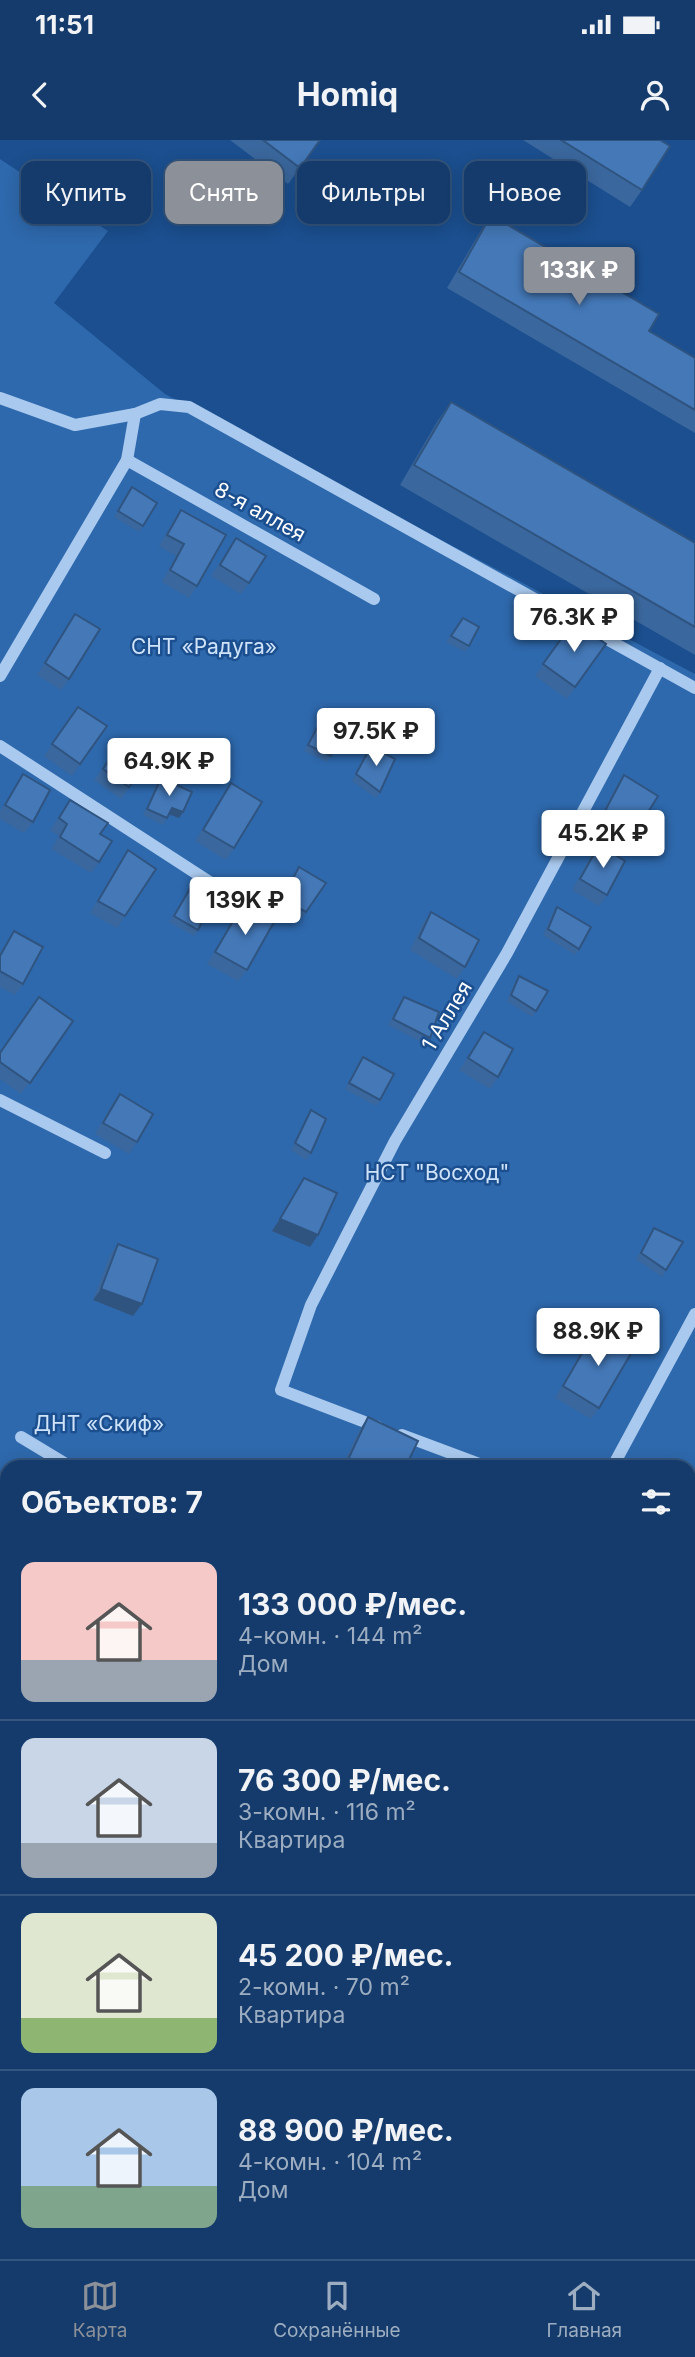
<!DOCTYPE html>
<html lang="ru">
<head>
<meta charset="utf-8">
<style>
	:root { --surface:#143b6b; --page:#214673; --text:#f1f3f6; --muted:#9dadc1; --line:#33557e; --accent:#8c9099 }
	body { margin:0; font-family:Inter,sans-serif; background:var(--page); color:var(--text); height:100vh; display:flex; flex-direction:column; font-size:26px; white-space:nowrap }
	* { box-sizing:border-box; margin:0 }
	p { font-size:23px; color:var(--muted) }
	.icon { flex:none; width:38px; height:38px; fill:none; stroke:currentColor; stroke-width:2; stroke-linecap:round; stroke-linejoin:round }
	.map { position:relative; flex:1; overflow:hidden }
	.panel { position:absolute; left:0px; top:1320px; width:696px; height:800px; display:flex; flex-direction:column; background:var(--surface); border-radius:21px 21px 0 0; box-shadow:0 4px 18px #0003,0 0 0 2px var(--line) }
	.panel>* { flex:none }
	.hud { position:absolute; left:21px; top:21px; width:654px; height:63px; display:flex; gap:14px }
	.price { position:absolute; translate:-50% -60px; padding:0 16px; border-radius:7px; background:#fff; color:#222; font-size:23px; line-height:46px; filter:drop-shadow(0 2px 4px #0008) }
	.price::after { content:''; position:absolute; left:50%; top:42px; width:21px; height:16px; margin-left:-10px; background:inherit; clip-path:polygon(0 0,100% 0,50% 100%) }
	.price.on { background:var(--accent); color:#fff }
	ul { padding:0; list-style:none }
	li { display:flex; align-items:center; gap:21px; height:175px; padding:0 21px }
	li+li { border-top:2px solid var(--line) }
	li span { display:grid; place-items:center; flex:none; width:196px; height:140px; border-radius:14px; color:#555 }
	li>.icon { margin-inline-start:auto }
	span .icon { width:84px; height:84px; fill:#fffc; stroke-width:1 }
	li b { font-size:30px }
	h2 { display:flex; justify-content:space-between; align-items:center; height:84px; padding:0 21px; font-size:30px }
	.pill { padding:0 24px; border-radius:14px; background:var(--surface); box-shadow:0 4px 18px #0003,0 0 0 2px var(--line); font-size:24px; line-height:63px }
	.pill.on { background:var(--accent); color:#fff }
	.status { display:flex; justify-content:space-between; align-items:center; height:49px; padding:0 35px; background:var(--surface); direction:ltr }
	.status svg { height:19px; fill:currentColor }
	header { display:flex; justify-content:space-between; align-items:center; height:91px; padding:0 21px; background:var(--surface); font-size:32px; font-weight:700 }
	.tab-bar { display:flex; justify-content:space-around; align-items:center; height:98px; border-top:2px solid var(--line); background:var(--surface); font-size:19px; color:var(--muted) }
	.tab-bar a { display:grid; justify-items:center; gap:4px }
	.tab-bar .on { color:var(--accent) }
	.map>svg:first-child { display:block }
	.green { fill:#2e69ad; fill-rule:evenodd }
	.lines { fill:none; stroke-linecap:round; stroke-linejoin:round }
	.minor { stroke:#a9c9ee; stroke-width:12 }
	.wall { fill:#3a679d }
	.shaded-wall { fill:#305480 }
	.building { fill:#4478b7; stroke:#305480; stroke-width:2 }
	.labels { text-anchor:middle; stroke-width:5; stroke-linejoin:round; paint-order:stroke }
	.street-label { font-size:21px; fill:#fff; stroke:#1b4f8f }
	.park-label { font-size:21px; fill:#cfe3fa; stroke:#1b4f8f }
</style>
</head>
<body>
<div class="status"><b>11:51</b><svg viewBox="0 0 49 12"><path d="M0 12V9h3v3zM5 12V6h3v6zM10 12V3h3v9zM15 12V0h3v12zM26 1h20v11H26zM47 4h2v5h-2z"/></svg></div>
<header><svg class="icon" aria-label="back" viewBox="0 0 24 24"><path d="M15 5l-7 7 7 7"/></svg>Homiq<svg class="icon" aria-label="person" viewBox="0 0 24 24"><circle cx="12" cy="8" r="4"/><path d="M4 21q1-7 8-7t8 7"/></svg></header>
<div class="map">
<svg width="695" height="2119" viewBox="0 0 695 2119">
	<rect width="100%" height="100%" fill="#1b4f8f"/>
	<path class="green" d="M0,19l108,72 -54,72 111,91 530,280v1585h-695zM7,1326h683v786h-683z"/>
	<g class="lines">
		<g class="minor">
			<polyline points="0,258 75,285 135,274 160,264 189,267 695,548"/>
			<polyline points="127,320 374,459"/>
			<polyline points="0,536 127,320 135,274"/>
			<polyline points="0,606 262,776"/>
			<polyline points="0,960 105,1013"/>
			<polyline points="378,1287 281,1250 311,1165 395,1001 507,813 660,528"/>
			<polyline points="402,1295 485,1326"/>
			<polyline points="21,1297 69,1326"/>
			<polyline points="613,1326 695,1174"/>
			<polyline points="0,1644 7,1648"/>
			<polyline points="690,1700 695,1703"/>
			<polyline points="690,1902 695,1879"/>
			<polyline points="690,2042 695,2046"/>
			<polyline points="0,2069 7,2073"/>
			<polyline points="74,2112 86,2119"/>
			<polyline points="636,2119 637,2112"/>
		</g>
	</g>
	<g class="wall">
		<polygon points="230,0 321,0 288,44"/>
		<polygon points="523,0 660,0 642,50 630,67"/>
		<polygon points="491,75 649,191 695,218 695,293 447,148 480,92"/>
		<polygon points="451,262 695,403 695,515 400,345 437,282"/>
		<polygon points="132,347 157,363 139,392 114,377"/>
		<polygon points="181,370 197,446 189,458 162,442 176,416 159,406 173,382"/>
		<polygon points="236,398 249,443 241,454 211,436"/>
		<polygon points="75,474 69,539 61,550 37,535"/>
		<polygon points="463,478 469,506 465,512 446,502"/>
		<polygon points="574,481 606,504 567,559 535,536"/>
		<polygon points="78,567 107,586 72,636 44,616"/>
		<polygon points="321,580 331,616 327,622 304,611"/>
		<polygon points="123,599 150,618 121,659 94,640"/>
		<polygon points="371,606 380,652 376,658 352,641"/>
		<polygon points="23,634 33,682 24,693 0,679 0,671"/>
		<polygon points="624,635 628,705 620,717 613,713 607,755 599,766 572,750 591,716 598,707 587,701 616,647"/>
		<polygon points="161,638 183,672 179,678 169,674 163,685 143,675 157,644"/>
		<polygon points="231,643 234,708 226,720 195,701"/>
		<polygon points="70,660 100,694 99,722 91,733 51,709 59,696 50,690"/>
		<polygon points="128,710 125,776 117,788 90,773 120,722"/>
		<polygon points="299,727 326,743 302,778 278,765"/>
		<polygon points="192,745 198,790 194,796 169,782"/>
		<polygon points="243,764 247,830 238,841 207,824 235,776"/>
		<polygon points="557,767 579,809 575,815 543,795 553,773"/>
		<polygon points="431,772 465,827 457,839 410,810 423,783"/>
		<polygon points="14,791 23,844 15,855 0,847 0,813"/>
		<polygon points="519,836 536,871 532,877 507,861 515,842"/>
		<polygon points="404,857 430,898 425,904 388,885"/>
		<polygon points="73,881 21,954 0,939 0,913"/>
		<polygon points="484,892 498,937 490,949 459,930"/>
		<polygon points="363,917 380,960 376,966 345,949"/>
		<polygon points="120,954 137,1002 129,1014 95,994 111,966"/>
		<polygon points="311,970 311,1013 306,1020 291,1010 307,977"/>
		<polygon points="304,1038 310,1107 272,1091 296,1050"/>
		<polygon points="654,1088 666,1130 662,1137 636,1119"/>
		<polygon points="118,1104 133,1176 93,1160 110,1115"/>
		<polygon points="596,1189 599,1268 591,1279 555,1258 588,1200"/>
		<polygon points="368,1277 406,1326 342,1326 360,1289"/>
		<polygon points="7,1532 7,1566 0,1562 0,1543"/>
		<polygon points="541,2112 569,2112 580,2119 537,2119"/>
	</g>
	<g class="shaded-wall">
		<polygon points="172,668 183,672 179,678 168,674"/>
		<polygon points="280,1079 318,1095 310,1107 272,1091"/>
		<polygon points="101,1149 142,1164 133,1176 93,1160"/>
		<polygon points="690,1437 695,1439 695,1460 690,1458"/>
	</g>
	<g class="building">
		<polygon points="263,0 320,0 300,28"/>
		<polygon points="561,0 660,0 670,6 642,50"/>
		<polygon points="491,75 659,174 649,191 695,218 695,270 459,132"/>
		<polygon points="451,262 695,403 695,487 414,325"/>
		<polygon points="132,347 157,363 143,386 118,371"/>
		<polygon points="181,370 226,395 197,446 170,430 184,404 167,395"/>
		<polygon points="236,398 266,416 249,443 220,425"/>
		<polygon points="75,474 100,489 69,539 45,523"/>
		<polygon points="463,478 479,487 469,506 451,496"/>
		<polygon points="574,481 606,504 575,547 543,524"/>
		<polygon points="78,567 107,586 80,624 52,604"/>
		<polygon points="321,580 343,592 331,616 308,605"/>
		<polygon points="123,599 150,618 129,647 103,629"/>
		<polygon points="371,606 395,619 380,652 356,634"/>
		<polygon points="23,634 50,650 33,682 5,665"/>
		<polygon points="624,635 658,656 628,705 595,690"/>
		<polygon points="161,638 192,652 183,672 172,668 167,678 147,669"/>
		<polygon points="231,643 262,662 234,708 203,690"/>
		<polygon points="70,660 108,683 100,694 112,701 99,722 60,697 67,684 59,678"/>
		<polygon points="599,705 625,721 607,755 580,739"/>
		<polygon points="128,710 156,729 125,776 98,761"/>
		<polygon points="299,727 326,743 306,772 282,759"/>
		<polygon points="192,745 214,756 198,790 174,776"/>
		<polygon points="243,764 274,782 247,830 215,812"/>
		<polygon points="557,767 591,787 579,809 548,789"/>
		<polygon points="431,772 479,800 465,827 419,798"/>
		<polygon points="14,791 43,807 23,844 0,831 0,816"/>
		<polygon points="519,836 548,851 536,871 511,855"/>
		<polygon points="39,857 73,881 30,943 0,922 0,913"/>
		<polygon points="404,857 439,872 430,898 393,879"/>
		<polygon points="484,892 513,909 498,937 468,918"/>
		<polygon points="363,917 394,934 380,960 349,943"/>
		<polygon points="120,954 153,974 137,1002 103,983"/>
		<polygon points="311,970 326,979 311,1013 295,1003"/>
		<polygon points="304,1038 337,1053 318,1095 280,1079"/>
		<polygon points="654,1088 683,1102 666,1130 641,1113"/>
		<polygon points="118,1104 158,1119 142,1164 101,1149"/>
		<polygon points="596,1189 633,1210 599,1268 563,1246"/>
		<polygon points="368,1277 418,1301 406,1326 345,1326"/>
		<polygon points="690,1405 695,1408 695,1439 690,1437"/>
		<polygon points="7,1533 7,1550 0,1546"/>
		<polygon points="545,2112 569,2112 580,2119 542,2119"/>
	</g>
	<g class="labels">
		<g class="street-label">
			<text transform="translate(260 372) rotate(29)" y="7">8-я аллея</text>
			<text transform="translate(447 876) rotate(-59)" y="7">1 Аллея</text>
		</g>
		<g class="park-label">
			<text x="204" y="514">СНТ «Радуга»</text>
			<text x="437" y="1040">НСТ "Восход"</text>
			<text x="99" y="1291">ДНТ «Скиф»</text>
		</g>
	</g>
</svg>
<b class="price on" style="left:579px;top:167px">133K ₽</b>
<b class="price" style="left:574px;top:514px">76.3K ₽</b>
<b class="price" style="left:376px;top:628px">97.5K ₽</b>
<b class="price" style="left:169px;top:658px">64.9K ₽</b>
<b class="price" style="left:603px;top:730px">45.2K ₽</b>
<b class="price" style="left:245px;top:797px">139K ₽</b>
<b class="price" style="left:598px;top:1228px">88.9K ₽</b>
<div class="hud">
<a class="pill">Купить</a>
<a class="pill on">Снять</a>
<a class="pill">Фильтры</a>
<a class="pill">Новое</a>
</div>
<section class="panel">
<h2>Объектов: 7<svg class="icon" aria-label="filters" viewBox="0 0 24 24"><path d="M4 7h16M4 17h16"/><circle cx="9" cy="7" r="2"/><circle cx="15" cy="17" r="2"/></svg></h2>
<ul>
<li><span style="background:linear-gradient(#f6c9c9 70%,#9aa5b1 0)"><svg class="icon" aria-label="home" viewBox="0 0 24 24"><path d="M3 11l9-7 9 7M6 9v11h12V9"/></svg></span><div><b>133 000 ₽/мес.</b><p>4-комн. · 144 m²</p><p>Дом</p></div></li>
<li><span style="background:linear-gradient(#c9d6e8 75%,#9aa5b1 0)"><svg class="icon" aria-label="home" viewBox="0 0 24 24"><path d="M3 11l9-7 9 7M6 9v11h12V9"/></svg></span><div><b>76 300 ₽/мес.</b><p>3-комн. · 116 m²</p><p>Квартира</p></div></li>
<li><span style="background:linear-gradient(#dfe7d0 75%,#8fb573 0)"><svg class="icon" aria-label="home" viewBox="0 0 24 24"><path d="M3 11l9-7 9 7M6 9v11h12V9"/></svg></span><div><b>45 200 ₽/мес.</b><p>2-комн. · 70 m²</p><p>Квартира</p></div></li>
<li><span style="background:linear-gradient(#a9c7e8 70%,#7fa58c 0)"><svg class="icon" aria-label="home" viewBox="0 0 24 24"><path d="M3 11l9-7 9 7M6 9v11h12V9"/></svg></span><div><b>88 900 ₽/мес.</b><p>4-комн. · 104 m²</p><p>Дом</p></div></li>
</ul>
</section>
</div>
<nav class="tab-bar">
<a class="on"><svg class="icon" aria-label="map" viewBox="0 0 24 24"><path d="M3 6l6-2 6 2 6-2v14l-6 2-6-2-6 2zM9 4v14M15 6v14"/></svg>Карта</a>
<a><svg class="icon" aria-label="saved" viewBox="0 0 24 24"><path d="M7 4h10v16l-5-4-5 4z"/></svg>Сохранённые</a>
<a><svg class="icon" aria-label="home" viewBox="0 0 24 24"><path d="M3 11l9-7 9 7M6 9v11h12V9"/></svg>Главная</a>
</nav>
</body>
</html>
